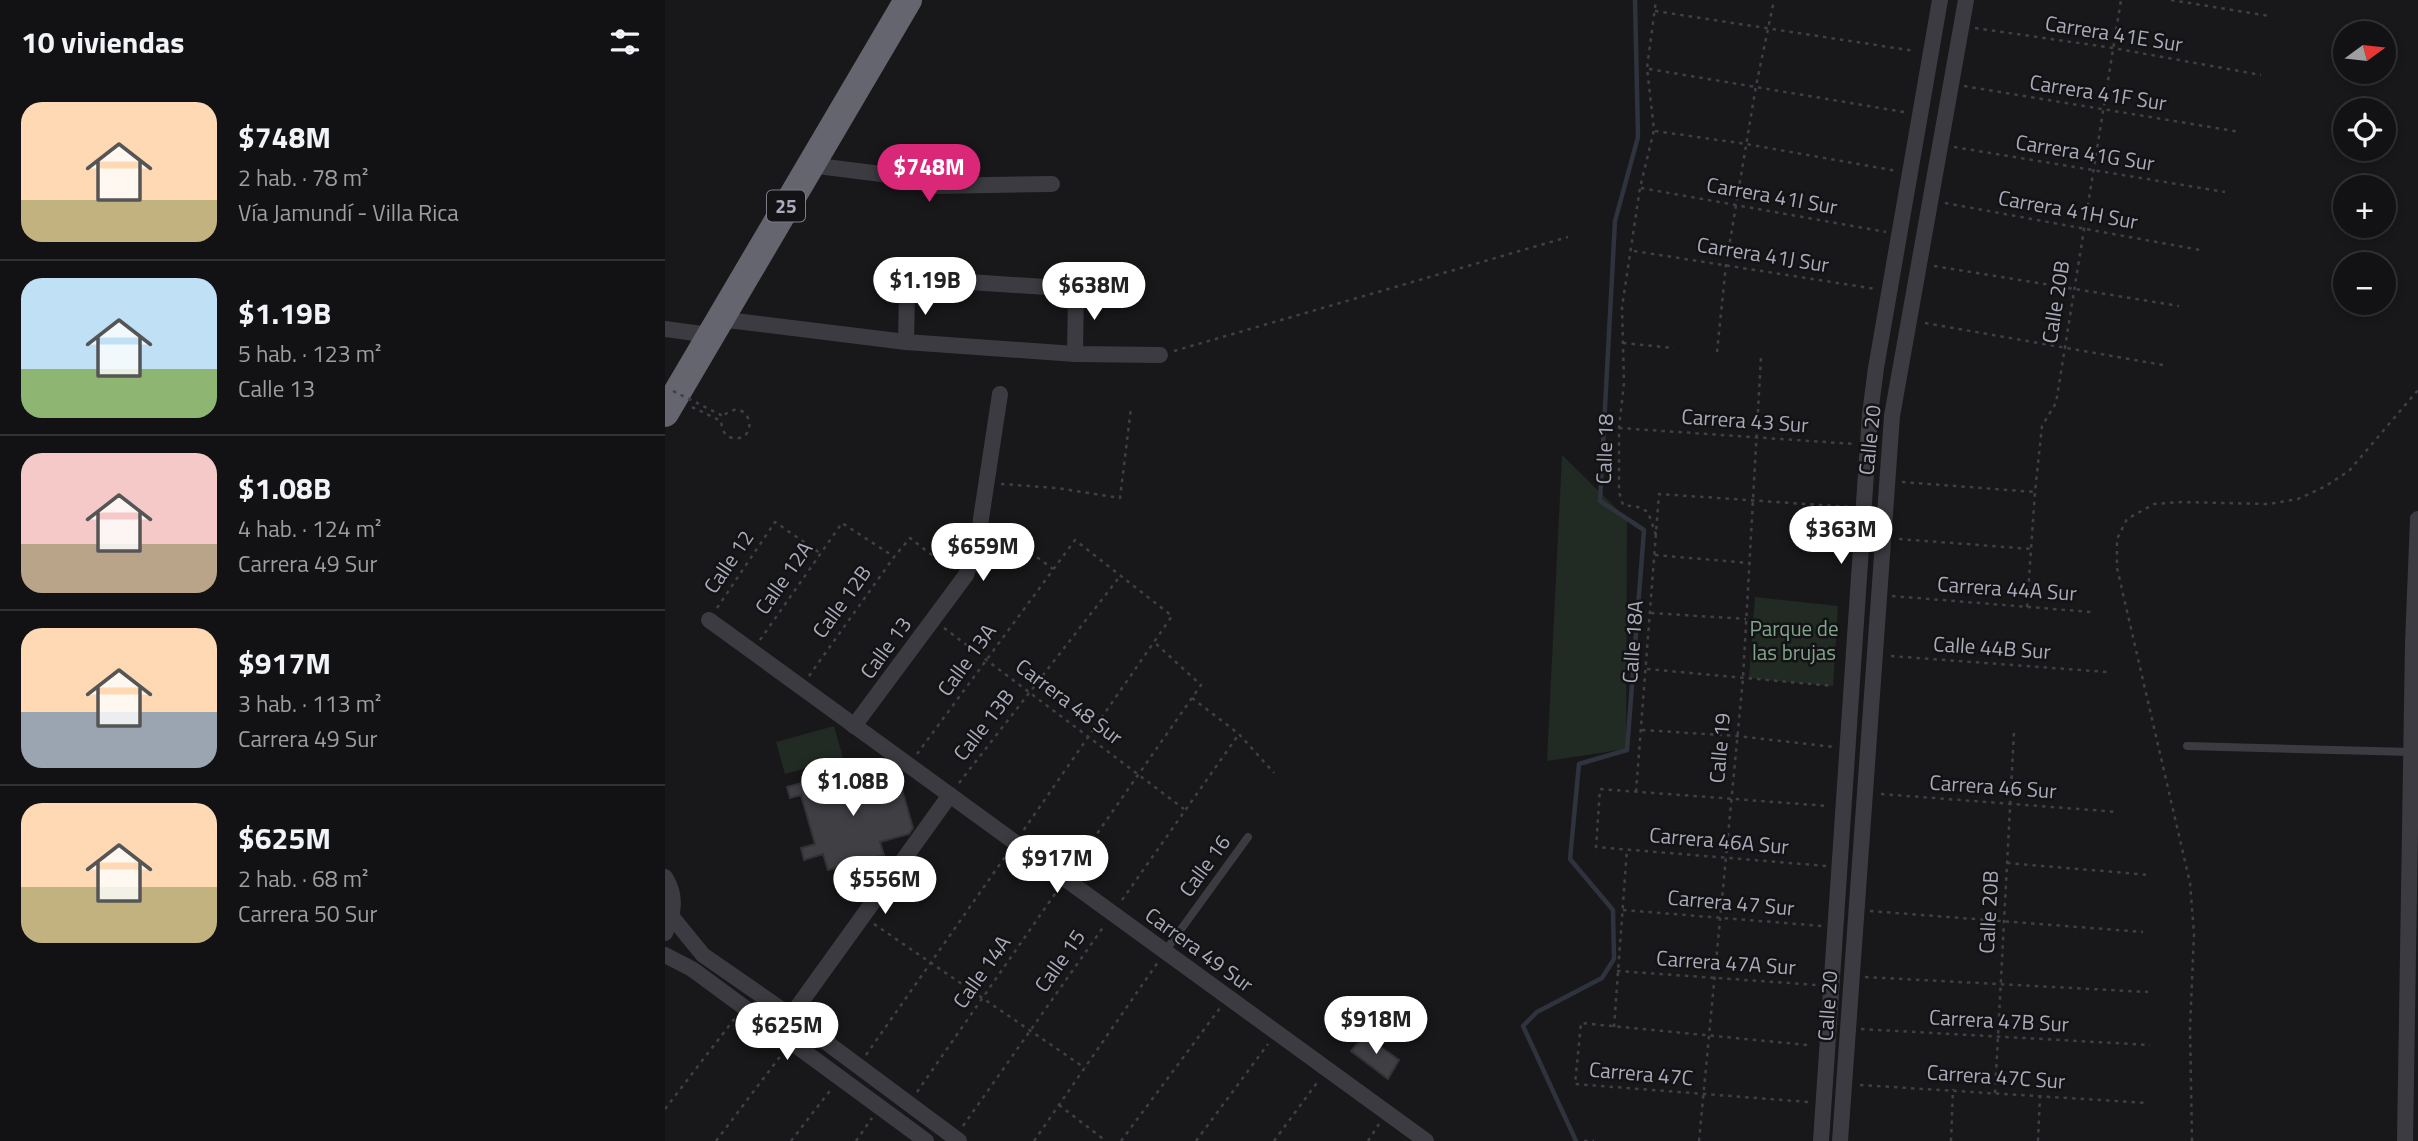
<!DOCTYPE html>
<html lang="es">
<head>
<meta charset="utf-8">
<style>
	:root { --surface:#121214; --page:#1b1b1d; --text:#f1f3f6; --muted:#9c9ea0; --line:#313234; --accent:#db2777 }
	body { margin:0; font-family:"Titillium Web",sans-serif; background:var(--page); color:var(--text); height:100vh; display:flex; flex-direction:column; font-size:26px; white-space:nowrap }
	* { box-sizing:border-box; margin:0 }
	p { font-size:23px; color:var(--muted) }
	.icon { flex:none; width:38px; height:38px; fill:none; stroke:currentColor; stroke-width:2; stroke-linecap:round; stroke-linejoin:round }
	.map { position:relative; flex:1; overflow:hidden }
	.details { display:flex; flex-direction:column; background:var(--surface); width:665px }
	.details>* { flex:none }
	.needle { width:46px; rotate:75deg }
	.controls { position:absolute; left:1668px; top:21px; display:grid; gap:14px }
	.controls a { display:grid; place-items:center; width:63px; height:63px; border-radius:50%; background:var(--surface); box-shadow:0 4px 10px #0003,0 0 0 2px var(--line); font-size:35px }
	.price { position:absolute; translate:-50% -60px; padding:0 16px; border-radius:24px; background:#fff; color:#222; font-size:23px; line-height:46px; filter:drop-shadow(0 2px 4px #0008) }
	.price::after { content:''; position:absolute; left:50%; top:42px; width:21px; height:16px; margin-left:-10px; background:inherit; clip-path:polygon(0 0,100% 0,50% 100%) }
	.price.active { background:var(--accent); color:#fff }
	ul { padding:0; list-style:none }
	li { display:flex; align-items:center; gap:21px; height:175px; padding:0 21px }
	li+li { border-top:2px solid var(--line) }
	li span { display:grid; place-items:center; flex:none; width:196px; height:140px; border-radius:21px; color:#555 }
	li>.icon { margin-inline-start:auto }
	span .icon { width:84px; height:84px; fill:#fffc; stroke-width:1 }
	li b { font-size:30px }
	h2 { display:flex; justify-content:space-between; align-items:center; height:84px; padding:0 21px; font-size:30px }
	main { display:flex; flex:1; min-height:0 }
	.map>svg:first-child { display:block }
	.green { fill:#222a24 }
	.lines { fill:none; stroke-linecap:round; stroke-linejoin:round }
	.stream { stroke:#2e333e; stroke-width:4.5 }
	.building { fill:#403f44; stroke:#333236; stroke-width:2 }
	.path { stroke:#3f3f46; stroke-width:2.5; stroke-dasharray:3.5 5; stroke-linecap:butt }
	.lane { stroke:#3b3b41; stroke-width:8 }
	.street { stroke:#3b3b41; stroke-width:16 }
	.highway { stroke:#656570; stroke-width:28 }
	.path-bridge { stroke:#3f3f46; stroke-width:2.5; stroke-dasharray:3.5 5; stroke-linecap:butt }
	.labels { text-anchor:middle; stroke-width:5; stroke-linejoin:round; paint-order:stroke }
	.shield { fill:#131315; stroke:#7d7d88; stroke-width:2 }
	.shield-label { font-size:19px; font-weight:bold; fill:#aaabba }
	.street-label { font-size:21px; fill:#aaabba; stroke:#131315 }
	.park-label { font-size:21px; fill:#81a48c; stroke:#131315 }
</style>
</head>
<body>
<main>
<section class="details">
<h2>10 viviendas<svg class="icon" aria-label="filters" viewBox="0 0 24 24"><path d="M4 7h16M4 17h16"/><circle cx="9" cy="7" r="2"/><circle cx="15" cy="17" r="2"/></svg></h2>
<ul>
<li><span style="background:linear-gradient(#ffd9b3 70%,#c2b280 0)"><svg class="icon" aria-label="home" viewBox="0 0 24 24"><path d="M3 11l9-7 9 7M6 9v11h12V9"/></svg></span><div><b>$748M</b><p>2 hab. · 78 m²</p><p>Vía Jamundí - Villa Rica</p></div></li>
<li><span style="background:linear-gradient(#bfe0f5 65%,#8fb573 0)"><svg class="icon" aria-label="home" viewBox="0 0 24 24"><path d="M3 11l9-7 9 7M6 9v11h12V9"/></svg></span><div><b>$1.19B</b><p>5 hab. · 123 m²</p><p>Calle 13</p></div></li>
<li><span style="background:linear-gradient(#f6c9c9 65%,#b9a48a 0)"><svg class="icon" aria-label="home" viewBox="0 0 24 24"><path d="M3 11l9-7 9 7M6 9v11h12V9"/></svg></span><div><b>$1.08B</b><p>4 hab. · 124 m²</p><p>Carrera 49 Sur</p></div></li>
<li><span style="background:linear-gradient(#ffd9b3 60%,#9aa5b1 0)"><svg class="icon" aria-label="home" viewBox="0 0 24 24"><path d="M3 11l9-7 9 7M6 9v11h12V9"/></svg></span><div><b>$917M</b><p>3 hab. · 113 m²</p><p>Carrera 49 Sur</p></div></li>
<li><span style="background:linear-gradient(#ffd9b3 60%,#c2b280 0)"><svg class="icon" aria-label="home" viewBox="0 0 24 24"><path d="M3 11l9-7 9 7M6 9v11h12V9"/></svg></span><div><b>$625M</b><p>2 hab. · 68 m²</p><p>Carrera 50 Sur</p></div></li>
</ul>
</section>
<div class="map">
<svg width="1753" height="1141" viewBox="0 0 1753 1141">
	<rect width="100%" height="100%" fill="#18181a"/>
	<g class="green">
		<polygon points="897,455 962,519 961,749 882,761"/>
		<polygon points="1090,597 1173,606 1168,686 1084,678"/>
		<polygon points="169,726 178,758 120,774 111,742"/>
	</g>
	<g class="lines">
		<polyline class="stream" points="911,1141 858,1026 872,1012 937,978 949,959 948,910 905,859 914,764 962,750 979,530 935,501 950,221 973,137 970,0"/>
	</g>
	<g class="building">
		<polygon points="218,770 222,782 234,779 248,828 244,834 215,842 219,855 163,870 158,854 139,860 136,848 150,844 136,795 125,798 122,787 151,779 153,788 162,787"/>
		<polygon points="699,1035 734,1060 723,1079 686,1051"/>
	</g>
	<g class="lines">
		<g class="path">
			<polyline points="1506,0 1604,16"/>
			<polyline points="990,11 1250,51"/>
			<polyline points="1310,28 1448,48 1596,75"/>
			<polyline points="984,69 1239,112"/>
			<polyline points="1299,86 1575,132"/>
			<polyline points="990,131 1081,144 1232,171"/>
			<polyline points="1289,147 1560,192"/>
			<polyline points="976,188 1221,232"/>
			<polyline points="1280,203 1535,250"/>
			<polyline points="969,251 1211,289"/>
			<polyline points="1269,266 1514,306"/>
			<polyline points="1260,323 1498,365"/>
			<polyline points="958,343 1009,348"/>
			<polyline points="509,351 903,237"/>
			<polyline points="1052,352 1061,265 1091,86 1109,0"/>
			<path d="M27,407l29,14c1,8 3,16 12,17 28,4 17,-45 -10,-22"/>
			<polyline points="954,428 1189,444"/>
			<polyline points="1237,482 1370,492"/>
			<polyline points="336,484 392,488 455,498 466,408"/>
			<polyline points="331,527 388,569"/>
			<polyline points="991,535 983,512 973,507 958,505 954,492 954,428 959,383 957,307 975,188 989,130 982,68 991,0"/>
			<polyline points="1234,539 1367,549"/>
			<polyline points="990,555 1084,563"/>
			<polyline points="1227,596 1426,612"/>
			<polyline points="1362,607 1370,492 1377,426 1391,403 1456,0"/>
			<polyline points="52,608 110,522 155,553"/>
			<polyline points="986,613 1081,619"/>
			<polyline points="279,628 519,809"/>
			<polyline points="95,640 177,523 228,556"/>
			<polyline points="1226,656 1442,672"/>
			<polyline points="982,669 1168,686"/>
			<polyline points="144,676 229,557 245,538 277,563"/>
			<polyline points="527,698 574,734 609,773"/>
			<polyline points="977,730 1072,736 1169,747"/>
			<polyline points="252,754 410,540 507,616 358,831"/>
			<polyline points="294,783 456,575"/>
			<polyline points="971,792 994,494 1185,507"/>
			<polyline points="1216,794 1453,812"/>
			<polyline points="1342,863 1485,875"/>
			<polyline points="1161,866 931,847 935,789 1163,806"/>
			<polyline points="408,868 536,685 489,642"/>
			<polyline points="457,900 574,734"/>
			<polyline points="958,910 1157,926"/>
			<polyline points="1205,911 1478,932"/>
			<polyline points="209,924 420,1068"/>
			<polyline points="952,971 1152,985"/>
			<polyline points="1200,977 1483,992"/>
			<polyline points="949,1027 962,849"/>
			<polyline points="1196,1029 1485,1045"/>
			<polyline points="1142,1045 916,1023 910,1084 1143,1102"/>
			<polyline points="201,1055 342,854"/>
			<polyline points="1195,1085 1483,1103"/>
			<polyline points="252,1092 392,891"/>
			<polyline points="1330,1093 1349,732"/>
			<polyline points="394,1105 441,1141"/>
			<polyline points="0,1109 70,1018"/>
			<polyline points="298,1126 439,926"/>
			<polyline points="51,1141 117,1054"/>
			<polyline points="126,1141 167,1088"/>
			<polyline points="191,1141 207,1118"/>
			<polyline points="369,1141 493,962"/>
			<polyline points="456,1141 555,1008"/>
			<polyline points="531,1141 603,1044"/>
			<polyline points="609,1141 654,1080"/>
			<polyline points="703,1141 714,1124"/>
			<polyline points="919,1141 929,1141"/>
			<polyline points="1034,1141 1078,678 1096,357"/>
			<polyline points="1286,1141 1288,1089"/>
			<polyline points="1373,1141 1375,1096"/>
			<polyline points="1527,1141 1525,1028 1529,934 1525,883 1452,568 1452,539 1462,519 1489,504 1516,502 1604,504 1633,499 1659,487 1684,471 1753,390"/>
		</g>
		<g class="lane">
			<polyline points="1522,746 1746,752"/>
			<polyline points="501,950 583,837"/>
		</g>
		<g class="street">
			<polyline points="145,165 224,175 248,179 268,186 387,184"/>
			<polyline points="54,319 241,342 410,354 495,355"/>
			<polyline points="0,329 44,335"/>
			<polyline points="241,342 242,293 247,283 258,279 411,289 471,287"/>
			<polyline points="410,354 411,289"/>
			<polyline points="44,620 761,1141"/>
			<polyline points="189,726 301,575 312,545 335,394"/>
			<path d="M0,877c12,19 9,37 0,56"/>
			<polyline points="7,917 38,955 126,1016 294,1141"/>
			<polyline points="0,955 27,969 261,1141"/>
			<polyline points="126,1016 285,795"/>
			<polyline points="1156,1141 1205,414 1211,368 1275,0"/>
			<polyline points="1175,1141 1227,416 1301,0"/>
			<polyline points="1740,1141 1748,643 1753,519"/>
		</g>
		<polyline class="highway" points="0,413 243,0"/>
		<polyline class="path-bridge" points="8,391 58,416"/>
	</g>
	<g class="labels">
		<rect class="shield" x="102" y="190.5" width="38" height="31" rx="5"/>
		<g class="shield-label">
			<text x="121" y="213">25</text>
		</g>
		<g class="street-label">
			<text transform="translate(1449 34) rotate(9)" y="7">Carrera 41E Sur</text>
			<text transform="translate(1433 93) rotate(9)" y="7">Carrera 41F Sur</text>
			<text transform="translate(1420 153) rotate(9)" y="7">Carrera 41G Sur</text>
			<text transform="translate(1107 196) rotate(10)" y="7">Carrera 41I Sur</text>
			<text transform="translate(1403 210) rotate(10)" y="7">Carrera 41H Sur</text>
			<text transform="translate(1098 255) rotate(9)" y="7">Carrera 41J Sur</text>
			<text transform="translate(1391 302) rotate(-81)" y="7">Calle 20B</text>
			<text transform="translate(1080 421) rotate(4)" y="7">Carrera 43 Sur</text>
			<text transform="translate(1205 440) rotate(-84)" y="7">Calle 20</text>
			<text transform="translate(940 449) rotate(-88)" y="7">Calle 18</text>
			<text transform="translate(64 562) rotate(-56)" y="7">Calle 12</text>
			<text transform="translate(119 578) rotate(-55)" y="7">Calle 12A</text>
			<text transform="translate(1342 589) rotate(4)" y="7">Carrera 44A Sur</text>
			<text transform="translate(177 602) rotate(-54)" y="7">Calle 12B</text>
			<text transform="translate(968 642) rotate(-86)" y="7">Calle 18A</text>
			<text transform="translate(221 648) rotate(-54)" y="7">Calle 13</text>
			<text transform="translate(1327 648) rotate(4)" y="7">Calle 44B Sur</text>
			<text transform="translate(302 660) rotate(-54)" y="7">Calle 13A</text>
			<text transform="translate(404 702) rotate(37)" y="7">Carrera 48 Sur</text>
			<text transform="translate(319 725) rotate(-52)" y="7">Calle 13B</text>
			<text transform="translate(1055 748) rotate(-85)" y="7">Calle 19</text>
			<text transform="translate(1328 787) rotate(4)" y="7">Carrera 46 Sur</text>
			<text transform="translate(1054 841) rotate(5)" y="7">Carrera 46A Sur</text>
			<text transform="translate(540 866) rotate(-54)" y="7">Calle 16</text>
			<text transform="translate(1066 903) rotate(5)" y="7">Carrera 47 Sur</text>
			<text transform="translate(1324 912) rotate(-87)" y="7">Calle 20B</text>
			<text transform="translate(534 950) rotate(36)" y="7">Carrera 49 Sur</text>
			<text transform="translate(395 961) rotate(-55)" y="7">Calle 15</text>
			<text transform="translate(1061 963) rotate(4)" y="7">Carrera 47A Sur</text>
			<text transform="translate(317 972) rotate(-55)" y="7">Calle 14A</text>
			<text transform="translate(1163 1006) rotate(-86)" y="7">Calle 20</text>
			<text transform="translate(1334 1021) rotate(3)" y="7">Carrera 47B Sur</text>
			<text transform="translate(976 1074) rotate(5)" y="7">Carrera 47C</text>
			<text transform="translate(1331 1077) rotate(4)" y="7">Carrera 47C Sur</text>
		</g>
		<g class="park-label">
			<text x="1129" y="636">Parque de<tspan x="1129" dy="24">las brujas</tspan></text>
		</g>
	</g>
</svg>
<div class="controls">
<a><svg class="needle" viewBox="-14 -14 28 28"><path d="M0-13l5 13h-10z" fill="#e53935"/><path d="M0 13l5-13h-10z" fill="#9c9ea0"/></svg></a>
<a><svg class="icon" aria-label="locate" viewBox="0 0 24 24"><circle cx="12" cy="12" r="6"/><path d="M12 2v4M12 18v4M2 12h4M18 12h4"/></svg></a>
<a>+</a>
<a>−</a>
</div>
<b class="price active" style="left:264px;top:204px">$748M</b>
<b class="price" style="left:260px;top:317px">$1.19B</b>
<b class="price" style="left:429px;top:322px">$638M</b>
<b class="price" style="left:1176px;top:566px">$363M</b>
<b class="price" style="left:318px;top:583px">$659M</b>
<b class="price" style="left:188px;top:818px">$1.08B</b>
<b class="price" style="left:392px;top:895px">$917M</b>
<b class="price" style="left:220px;top:916px">$556M</b>
<b class="price" style="left:711px;top:1056px">$918M</b>
<b class="price" style="left:122px;top:1062px">$625M</b>
</div>
</main>
</body>
</html>
